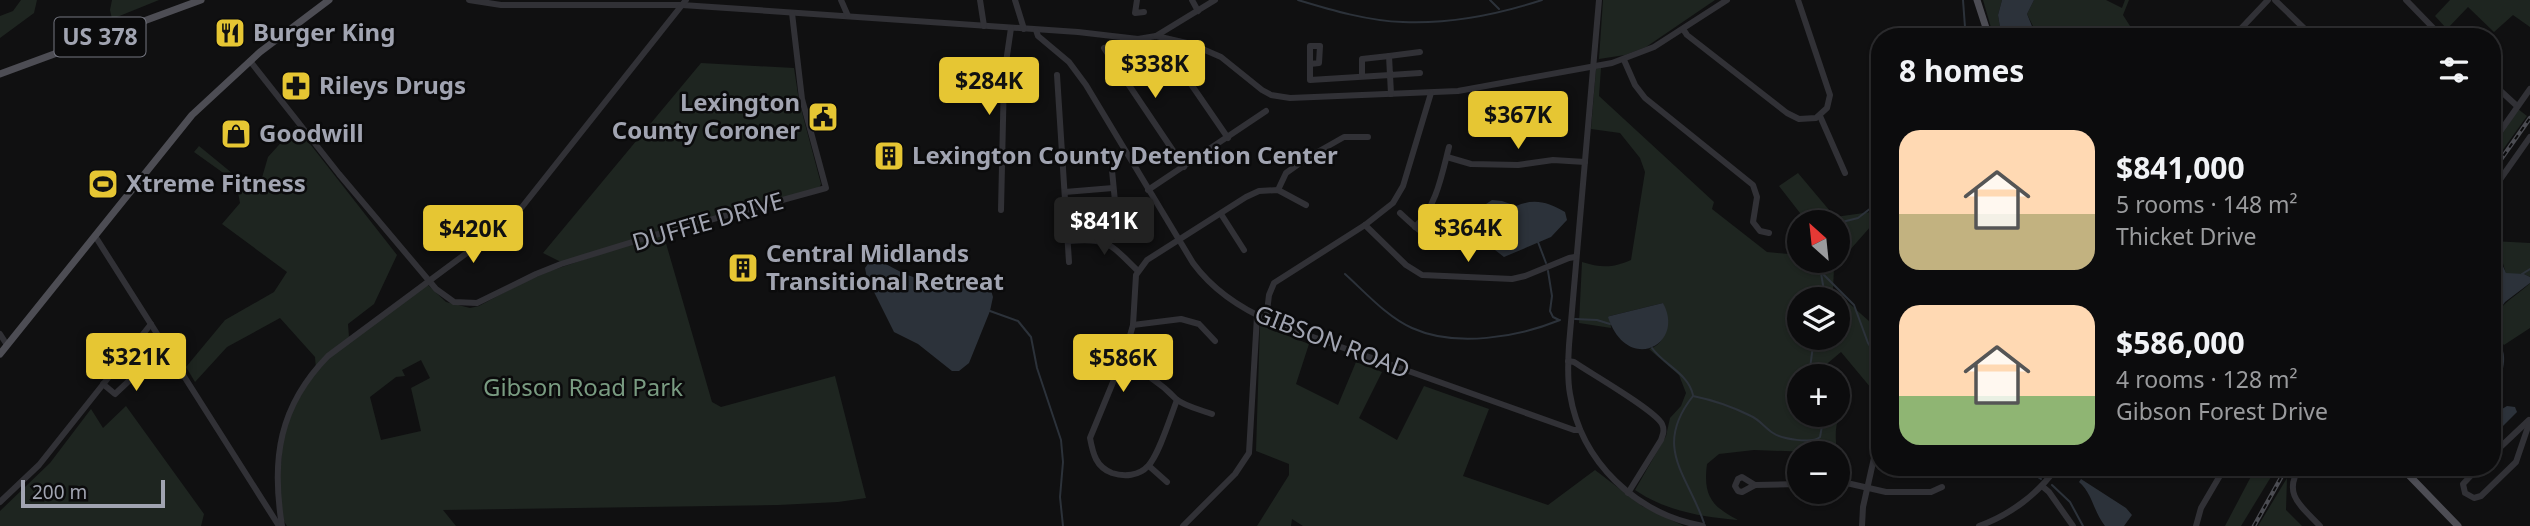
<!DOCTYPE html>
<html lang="en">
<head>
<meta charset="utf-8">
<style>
	:root { --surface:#0c0c0d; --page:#151516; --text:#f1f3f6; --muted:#9a9b9d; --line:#2c2c2e; --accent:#e6c633 }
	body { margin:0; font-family:"Noto Sans",sans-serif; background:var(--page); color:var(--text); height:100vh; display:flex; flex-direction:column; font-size:26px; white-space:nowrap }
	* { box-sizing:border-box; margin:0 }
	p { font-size:23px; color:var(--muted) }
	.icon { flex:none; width:38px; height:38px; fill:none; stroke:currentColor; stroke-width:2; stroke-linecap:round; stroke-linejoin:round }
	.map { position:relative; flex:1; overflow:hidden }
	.panel { position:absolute; left:1871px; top:28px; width:630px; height:448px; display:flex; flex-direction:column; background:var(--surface); border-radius:28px; box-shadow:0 2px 5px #0004,0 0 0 2px var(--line) }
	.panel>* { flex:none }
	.needle { width:46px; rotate:333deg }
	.buttons { position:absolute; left:1787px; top:210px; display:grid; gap:14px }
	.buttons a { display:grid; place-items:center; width:63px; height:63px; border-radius:50%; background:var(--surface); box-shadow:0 2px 5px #0004,0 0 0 2px var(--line); font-size:35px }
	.scale { position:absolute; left:21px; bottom:18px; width:144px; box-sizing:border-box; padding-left:7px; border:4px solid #a1a4b1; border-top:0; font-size:19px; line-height:24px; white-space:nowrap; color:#a1a4b1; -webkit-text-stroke:5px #0b0b0c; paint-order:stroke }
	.price { position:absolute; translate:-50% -60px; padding:0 16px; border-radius:7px; background:var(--accent); color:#111; font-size:23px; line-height:46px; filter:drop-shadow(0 2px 4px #0008) }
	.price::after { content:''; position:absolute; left:50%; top:42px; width:21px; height:16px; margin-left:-10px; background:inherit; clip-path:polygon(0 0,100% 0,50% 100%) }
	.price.active { background:#222; color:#fff }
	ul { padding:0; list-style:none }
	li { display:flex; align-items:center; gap:21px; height:175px; padding:0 28px }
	li span { display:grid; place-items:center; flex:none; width:196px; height:140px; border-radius:21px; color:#555 }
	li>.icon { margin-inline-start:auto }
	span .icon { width:84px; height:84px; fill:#fffc; stroke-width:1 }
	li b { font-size:30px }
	h2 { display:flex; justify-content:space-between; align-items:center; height:84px; padding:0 28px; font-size:30px }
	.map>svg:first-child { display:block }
	.green { fill:#1e2520; fill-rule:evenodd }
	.water { fill:#2c323a }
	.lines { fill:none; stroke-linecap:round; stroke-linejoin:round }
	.stream { stroke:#2c323a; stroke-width:2 }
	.minor { stroke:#313136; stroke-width:6 }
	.major { stroke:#4d4d54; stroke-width:7 }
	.rail-casing { stroke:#4b4c52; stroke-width:4.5 }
	.rail { stroke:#0b0b0c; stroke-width:2; stroke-dasharray:5; stroke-linecap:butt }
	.labels { text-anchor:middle; stroke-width:5; stroke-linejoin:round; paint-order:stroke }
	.shield { fill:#0b0b0c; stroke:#747680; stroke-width:2 }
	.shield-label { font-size:23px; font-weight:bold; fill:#a1a4b1 }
	.poi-label { font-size:24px; font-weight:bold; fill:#a1a4b1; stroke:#0b0b0c; text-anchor:start }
	.street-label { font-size:24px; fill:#a1a4b1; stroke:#0b0b0c }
	.park-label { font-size:24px; fill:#799b81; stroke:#0b0b0c }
</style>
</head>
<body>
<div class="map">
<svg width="2530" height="526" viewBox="0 0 2530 526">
	<rect width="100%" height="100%" fill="#101011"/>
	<g class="green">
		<polygon points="21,0 37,0 34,13 0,38 0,16 13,11"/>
		<polygon points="112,0 159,0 112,19 110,10"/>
		<polygon points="1603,0 1715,0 1646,47 1625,55 1599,59"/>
		<polygon points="1983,0 2002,0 1998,15 2000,27 1992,31"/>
		<polygon points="2034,0 2106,0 2122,8 2125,0 2129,0 2123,15 2137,37 2024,37 2032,33 2033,26 2027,14"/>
		<polygon points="2450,0 2530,0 2530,27 2513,15 2494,32 2468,7 2447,29 2435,16"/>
		<polygon points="701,63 794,68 799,101 821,184 819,188 561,262 543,253"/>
		<path d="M1601,68l-2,28 115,106 -2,7 55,43 32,3v6h39v-39h-31l-28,-36 19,-13 37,44 36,-5 8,-13v18l-45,51 -1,21 46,41v57l-8,1 -30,-36 -19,16 6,8h-29v39h39v-28l9,11c-11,21 -13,31 -10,55l-83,-3 -35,4 -12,10c-4,31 4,42 31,56 -36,-3 -72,-9 -103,-30l31,-54 4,-18 11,-12 5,-13 -7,-18 -30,-26c21,-7 17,-28 14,-46l-53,13 1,12 -32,-5 3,-61c19,6 31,6 49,-2l14,-88 -5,-14 -20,-25 -29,-4 5,-60zM1799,299h39v39h-39z"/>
		<polygon points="2518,109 2527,116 2492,165 2492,147"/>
		<path d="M296,126l101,129 -23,49 -26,20 1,13 79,-52 18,17 24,6 9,-2 41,-22 30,-13 113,-38 49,169 9,5 114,-31 31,122 -28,4 -60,3 -335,5 13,16h-169l-7,-11 -2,-12 6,-78 32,-56 -1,-12 -35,-39 -53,29 -32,35 -9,-15 39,-47 49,-28 13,-20 -65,-48 18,-21 -4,-21 -42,-30 5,-6 50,41 12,-6 7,-24zM421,360l9,18 -19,10 10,43 -40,9 -11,-43 26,-20 9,-1 -3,-6z"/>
		<polygon points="2492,241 2530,243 2530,277 2524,274 2506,274 2502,260 2498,255 2492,256"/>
		<path d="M2530,283v45l-26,17c-3,-4 -9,-9 -11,-13 -9,-19 27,-38 37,-49z"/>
		<polygon points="1260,325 1309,344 1296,384 1338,405 1356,362 1382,372 1359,418 1397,440 1424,386 1489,409 1463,476 1548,505 1595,470 1642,506 1684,526 1303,526 1292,519 1291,526 1257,526 1289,475 1289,464 1256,451"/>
		<polygon points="126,406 204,514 201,526 0,526 0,511 50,463 91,409 103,428"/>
		<polygon points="2256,467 2277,467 2241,526 2225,526"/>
		<polygon points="2287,478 2286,510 2302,526 2258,526"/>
	</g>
	<g class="water">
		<polygon points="2002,0 2034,0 2027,14 2034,31 2024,37 1958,37 1962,35 1965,27 1976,35 2000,27 1998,15"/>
		<path d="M1492,200l10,1 14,5c18,-8 32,-4 49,6l2,8 -16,17 -47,20 -9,-7 -10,-38 1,-8z"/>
		<polygon points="2498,255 2506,273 2524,274 2530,277 2530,283 2505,302 2492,321 2492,256"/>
		<path d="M873,257c24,13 44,26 72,26 15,0 27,-9 43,-3l5,17 -3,14 -21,52 -10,8h-7l-34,-27 -24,-12 -27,-54 -2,-10z"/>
		<path d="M1663,303c23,42 -36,72 -55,14l2,-1z"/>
		<path d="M2503,351c4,12 -3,31 -11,39v-34z"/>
		<polygon points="2507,406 2515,407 2517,412 2492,437 2492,415"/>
		<path d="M2081,479l45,29 6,7 -8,11h-19c-12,-15 -12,-32 -26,-44z"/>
	</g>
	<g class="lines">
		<g class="stream">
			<path d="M1298,0c33,10 70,21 105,22 46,2 96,-8 139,-22"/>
			<polyline points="1490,0 1499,9"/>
			<polyline points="1963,0 1965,27"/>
			<polyline points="1838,223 1858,218 1880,201"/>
			<polyline points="1538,242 1546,263"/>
			<polyline points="1819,261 1824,291 1821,299"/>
			<polyline points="1548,271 1552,296 1550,311 1553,317 1559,320"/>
			<polyline points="1820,271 1854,305 1868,343 1880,361"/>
			<path d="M1345,274c20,18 42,43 67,54 44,20 106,9 148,-8"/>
			<polyline points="2522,274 2530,269"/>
			<polyline points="990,311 1018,321 1031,337 1037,368 1061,440 1063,462 1060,497 1063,526"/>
			<polyline points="1575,319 1597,320 1610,324"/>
			<path d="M1652,348c12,17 36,25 41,47"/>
			<polyline points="1809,376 1814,338"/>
			<path d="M1693,396c20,4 40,11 58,20 9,4 14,12 22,17 9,6 39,11 47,4l4,-22"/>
			<path d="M1693,396c-41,52 -5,79 11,127"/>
			<polyline points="2023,467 2041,479"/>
			<polyline points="2052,485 2070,502 2083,526"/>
		</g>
		<g class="minor">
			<polyline points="469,0 501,5 682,5 1078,32 1138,39 1156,36 1191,44 1221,57 1262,90 1271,95 1290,98 1458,91 1612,63 1654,47 1727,0"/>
			<polyline points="841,0 848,16"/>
			<polyline points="980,0 984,26"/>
			<polyline points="1015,0 1024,29"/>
			<polyline points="1137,0 1135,13 1144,12"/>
			<polyline points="1192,0 1198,11"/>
			<path d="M1599,0l-30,345c-1,16 -2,33 1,49 11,68 66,120 133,132"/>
			<polyline points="2275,0 2313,37"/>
			<polyline points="2406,0 2442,37"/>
			<polyline points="1683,29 1687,35 1787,113 1799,119 1816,118 1827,108 1830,95 1798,0"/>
			<path d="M1036,30l2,6 31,26 17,23 107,178c22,30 55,50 89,63l292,104h6"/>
			<polyline points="1156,36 1215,0"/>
			<polyline points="2233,37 2268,0"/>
			<polyline points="1104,48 1184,167"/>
			<polyline points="1173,58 1228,138"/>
			<polyline points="1624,60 1635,85 1645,98 1753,185 1757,197 1753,222 1760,231 1769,233"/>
			<polyline points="250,61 339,174 436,289 454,302 477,303 536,274 561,264 655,235 826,188 802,99 792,13"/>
			<polyline points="1310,64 1319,63 1320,46 1310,46 1310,80 1390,75 1391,94"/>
			<polyline points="1420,73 1390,75 1389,56 1420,52"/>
			<polyline points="1057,75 1069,262"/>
			<polyline points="1362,76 1362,59 1389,56"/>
			<polyline points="2492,83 2517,106"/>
			<polyline points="1820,116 1845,173"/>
			<polyline points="2492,143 2530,89"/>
			<polyline points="1447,157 1471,164 1518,165 1553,160 1585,162"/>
			<polyline points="1111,160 1117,222"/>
			<polyline points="1148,190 1266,111"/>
			<polyline points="1278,190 1286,173 1307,158 1344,137 1368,137"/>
			<polyline points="2492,191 2530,137"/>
			<polyline points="1065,192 1113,188"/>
			<polyline points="1001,210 1004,76 1011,28"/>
			<path d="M1400,213c32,30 37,31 80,34"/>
			<polyline points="1221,214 1244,250"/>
			<polyline points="1365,225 1406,265 1422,275 1512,279 1525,276 1569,258 1575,257"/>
			<path d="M1415,227c21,-19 27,-53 34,-80"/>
			<polyline points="95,236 279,526"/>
			<path d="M1069,241c40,-4 42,4 69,30"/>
			<polyline points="1266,320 1269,295 1274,283 1365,225 1393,203 1403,186 1431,93"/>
			<polyline points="1133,325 1181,319 1199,324 1215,341"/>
			<polyline points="0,334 7,345"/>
			<path d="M1568,361l6,1c16,11 81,48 88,62 3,6 1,10 -1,16l-33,53"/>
			<path d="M1121,362c22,9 39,20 55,37 8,7 25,11 36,15"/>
			<polyline points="103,384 115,394 165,347"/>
			<path d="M1177,400c-6,15 -18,55 -29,66 -9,10 -24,11 -36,7 -16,-6 -19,-19 -22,-35l35,-85 8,-28 3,-50 11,-15 99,-63 13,-6 19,-1 28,15"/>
			<polyline points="2492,455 2529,420"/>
			<polyline points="1149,466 1167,482"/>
			<path d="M2300,467c-18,27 1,39 20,59"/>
			<polyline points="2479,467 2463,484 2465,493 2474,498 2481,496 2516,462 2530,421"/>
			<polygon points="1742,477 1755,485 1742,492 1738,491 1735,486 1738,479"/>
			<polyline points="1838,481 1886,492 1931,492 1942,487"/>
			<polyline points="1755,485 1799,484"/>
			<polyline points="2042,486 2049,492 2073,526"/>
			<polyline points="0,502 39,465 151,324"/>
			<path d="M282,526c-11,-67 -3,-120 46,-170l163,-121 31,-28 164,-207"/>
			<polyline points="1183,526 1235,474 1249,453 1257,316"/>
			<polyline points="1862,526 1863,507 1874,458 1878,423 1880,424"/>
			<path d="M1979,526c31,-11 59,-32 78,-59"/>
			<polyline points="2196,526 2201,508 2225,467"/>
		</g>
		<g class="major">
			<polyline points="1977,0 1989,37"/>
			<polyline points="0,74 201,0"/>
			<polyline points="0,354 192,115 260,52 329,0"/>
			<polyline points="2401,467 2458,526"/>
		</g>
		<g class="rail-casing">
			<g id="rail">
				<polyline points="2492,172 2530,118"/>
				<polyline points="2254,526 2287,467"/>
			</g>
		</g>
		<use href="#rail" class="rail"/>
	</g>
	<defs>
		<g id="restaurant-square" transform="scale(1.575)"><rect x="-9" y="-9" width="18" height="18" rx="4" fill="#e6c633" stroke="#0b0b0c"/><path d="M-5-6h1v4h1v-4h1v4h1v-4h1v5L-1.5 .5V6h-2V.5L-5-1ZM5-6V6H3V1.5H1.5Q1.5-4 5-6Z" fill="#111"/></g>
		<g id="pharmacy-square" transform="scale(1.575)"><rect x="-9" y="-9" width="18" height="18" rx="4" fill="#e6c633" stroke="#0b0b0c"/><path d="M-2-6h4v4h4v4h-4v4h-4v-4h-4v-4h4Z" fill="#111"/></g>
		<g id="civic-square" transform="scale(1.575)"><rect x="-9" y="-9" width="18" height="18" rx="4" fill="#e6c633" stroke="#0b0b0c"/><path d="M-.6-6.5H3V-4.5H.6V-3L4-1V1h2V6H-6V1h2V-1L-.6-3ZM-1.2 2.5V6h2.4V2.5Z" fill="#111"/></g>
		<g id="shop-square" transform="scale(1.575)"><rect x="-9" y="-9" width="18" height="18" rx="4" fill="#e6c633" stroke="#0b0b0c"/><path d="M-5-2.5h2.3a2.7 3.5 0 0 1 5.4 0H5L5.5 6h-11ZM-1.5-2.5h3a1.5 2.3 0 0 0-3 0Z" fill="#111"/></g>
		<g id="building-square" transform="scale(1.575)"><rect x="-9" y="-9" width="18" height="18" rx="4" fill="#e6c633" stroke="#0b0b0c"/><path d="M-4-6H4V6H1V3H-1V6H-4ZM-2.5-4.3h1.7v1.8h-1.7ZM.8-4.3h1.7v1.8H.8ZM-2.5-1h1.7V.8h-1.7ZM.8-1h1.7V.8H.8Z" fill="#111"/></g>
		<g id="stadium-square" transform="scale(1.575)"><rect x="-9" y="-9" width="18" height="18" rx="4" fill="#e6c633" stroke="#0b0b0c"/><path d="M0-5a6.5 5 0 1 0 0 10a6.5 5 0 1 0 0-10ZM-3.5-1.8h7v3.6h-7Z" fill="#111"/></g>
	</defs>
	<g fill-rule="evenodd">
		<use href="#restaurant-square" x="230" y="33"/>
		<use href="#pharmacy-square" x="296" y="86"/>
		<use href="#civic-square" x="823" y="117"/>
		<use href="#shop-square" x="236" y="134"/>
		<use href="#building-square" x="889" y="156"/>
		<use href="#stadium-square" x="103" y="184"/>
		<use href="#building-square" x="743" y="268"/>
	</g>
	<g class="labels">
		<rect class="shield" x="54.5" y="17.5" width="91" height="39" rx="5"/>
		<g class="shield-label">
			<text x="100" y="45">US 378</text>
		</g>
		<g class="poi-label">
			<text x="253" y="41">Burger King</text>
			<text x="319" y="94">Rileys Drugs</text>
			<text x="800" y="111" text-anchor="end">Lexington<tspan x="800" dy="28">County Coroner</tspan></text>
			<text x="259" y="142">Goodwill</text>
			<text x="912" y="164">Lexington County Detention Center</text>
			<text x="126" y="192">Xtreme Fitness</text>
			<text x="766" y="262">Central Midlands<tspan x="766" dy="28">Transitional Retreat</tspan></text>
		</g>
		<g class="street-label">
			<text transform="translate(708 222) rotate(-16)" y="8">DUFFIE DRIVE</text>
			<text transform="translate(1332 342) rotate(21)" y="8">GIBSON ROAD</text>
		</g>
		<g class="park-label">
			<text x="583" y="396">Gibson Road Park</text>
		</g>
	</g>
</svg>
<div class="buttons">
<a><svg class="needle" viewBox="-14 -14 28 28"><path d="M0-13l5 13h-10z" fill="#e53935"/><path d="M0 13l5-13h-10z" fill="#9a9b9d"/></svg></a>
<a><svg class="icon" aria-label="layers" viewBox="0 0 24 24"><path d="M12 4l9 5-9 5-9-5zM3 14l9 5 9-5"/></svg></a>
<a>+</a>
<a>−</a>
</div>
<div class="scale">200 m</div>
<b class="price" style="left:1155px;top:100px">$338K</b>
<b class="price" style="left:989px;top:117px">$284K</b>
<b class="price" style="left:1518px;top:151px">$367K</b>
<b class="price active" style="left:1104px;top:257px">$841K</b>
<b class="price" style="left:1468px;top:264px">$364K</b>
<b class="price" style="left:473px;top:265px">$420K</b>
<b class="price" style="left:136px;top:393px">$321K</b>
<b class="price" style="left:1123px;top:394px">$586K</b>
<section class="panel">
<h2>8 homes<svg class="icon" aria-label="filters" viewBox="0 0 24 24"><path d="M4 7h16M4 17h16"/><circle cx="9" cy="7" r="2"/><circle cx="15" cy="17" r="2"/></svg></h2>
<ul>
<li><span style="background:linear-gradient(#ffd9b3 60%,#c2b280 0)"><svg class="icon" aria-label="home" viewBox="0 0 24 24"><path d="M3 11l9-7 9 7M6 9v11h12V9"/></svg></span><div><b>$841,000</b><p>5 rooms · 148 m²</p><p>Thicket Drive</p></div></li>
<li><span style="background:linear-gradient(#ffd9b3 65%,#8fb573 0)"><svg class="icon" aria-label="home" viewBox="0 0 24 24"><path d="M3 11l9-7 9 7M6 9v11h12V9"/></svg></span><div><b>$586,000</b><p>4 rooms · 128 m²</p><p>Gibson Forest Drive</p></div></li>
</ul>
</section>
</div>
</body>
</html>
